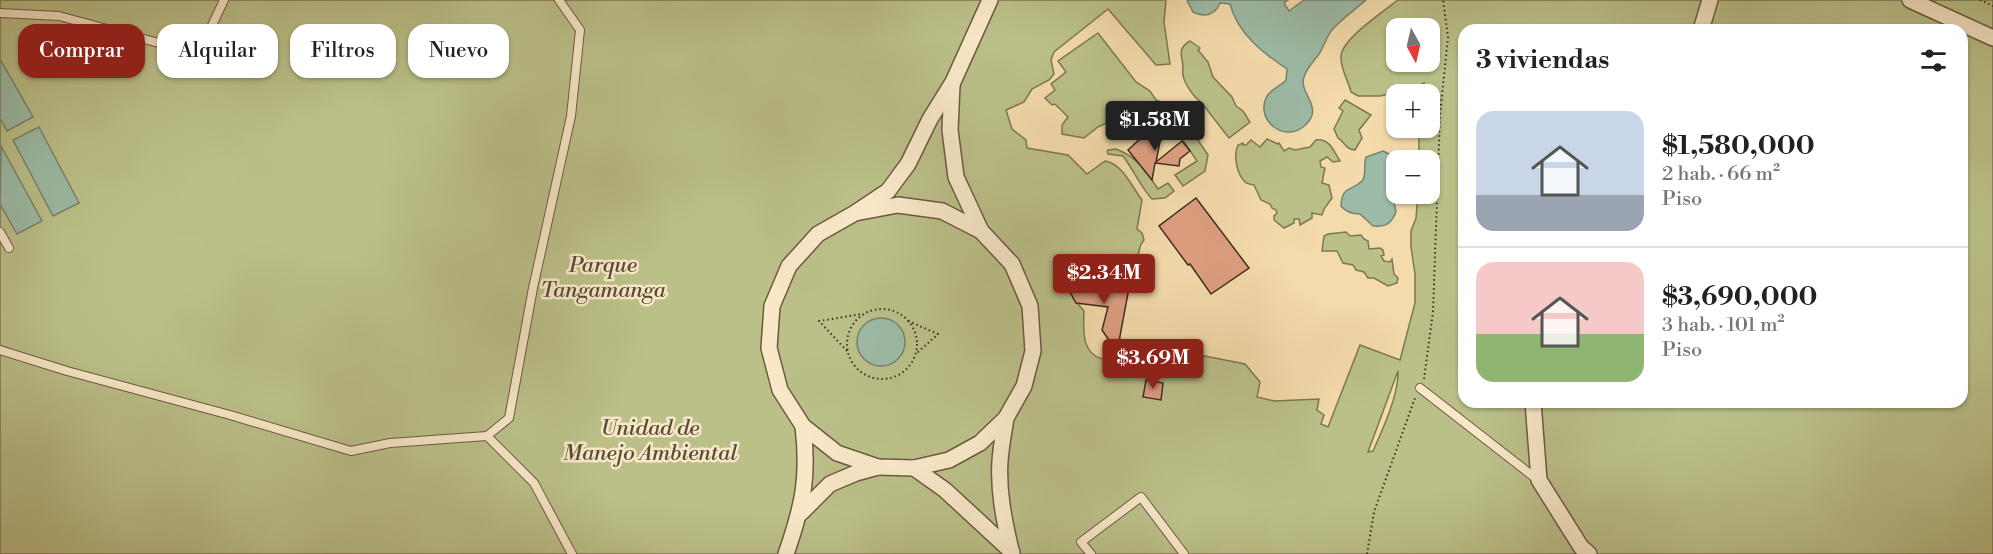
<!DOCTYPE html>
<html lang="es">
<head>
<meta charset="utf-8">
<style>
	:root { --surface:#fff; --page:#f6f6f6; --text:#222; --muted:#767676; --line:#e0e0e0; --accent:#8f2418 }
	body { margin:0; font-family:"Libre Bodoni",serif; background:var(--page); color:var(--text); height:100vh; display:flex; flex-direction:column; font-size:22px; white-space:nowrap }
	* { box-sizing:border-box; margin:0 }
	p { font-size:20px; color:var(--muted) }
	.icon { flex:none; width:33px; height:33px; fill:none; stroke:currentColor; stroke-width:2; stroke-linecap:round; stroke-linejoin:round }
	.map { position:relative; flex:1; overflow:hidden }
	.sheet { position:absolute; left:1458px; top:24px; width:510px; height:384px; display:flex; flex-direction:column; background:var(--surface); border-radius:18px; box-shadow:0 2px 4px #0004 }
	.sheet>* { flex:none }
	.top-card { position:absolute; left:18px; top:24px; width:570px; height:54px; display:flex; gap:12px }
	.needle { width:39px; rotate:172deg }
	.buttons { position:absolute; left:1386px; top:18px; display:grid; gap:12px }
	.buttons a { display:grid; place-items:center; width:54px; height:54px; border-radius:12px; background:var(--surface); box-shadow:0 2px 4px #0004; font-size:30px }
	.price { position:absolute; translate:-50% -51px; padding:0 14px; border-radius:6px; background:var(--accent); color:#fff; font-size:20px; line-height:39px; filter:drop-shadow(0 2px 3px #0008) }
	.price::after { content:''; position:absolute; left:50%; top:36px; width:18px; height:14px; margin-left:-9px; background:inherit; clip-path:polygon(0 0,100% 0,50% 100%) }
	.price.selected { background:#222; color:#fff }
	ul { padding:0; list-style:none }
	li { display:flex; align-items:center; gap:18px; height:150px; padding:0 18px }
	li+li { border-top:2px solid var(--line) }
	li span { display:grid; place-items:center; flex:none; width:168px; height:120px; border-radius:18px; color:#555 }
	li>.icon { margin-inline-start:auto }
	span .icon { width:72px; height:72px; fill:#fffc; stroke-width:1 }
	li b { font-size:26px }
	h2 { display:flex; justify-content:space-between; align-items:center; height:72px; padding:0 18px; font-size:26px }
	.tag { padding:0 21px; border-radius:18px; background:var(--surface); box-shadow:0 2px 4px #0004; font-size:21px; line-height:54px }
	.tag.selected { background:var(--accent); color:#fff }
	.map>svg:first-child { display:block }
	.green { fill:#bbc089; stroke:#7e7655; stroke-width:1.5; fill-rule:evenodd }
	.water { fill:#9cbba6; stroke:#788271; stroke-width:1.5 }
	.building { fill:#de9f81; stroke:#412c21; stroke-width:1.5 }
	.lines { fill:none; stroke-linecap:round; stroke-linejoin:round }
	.lane-casing { stroke:#6e5844; stroke-width:10 }
	.street-casing { stroke:#6e5844; stroke-width:18 }
	.path { stroke:#412c21; stroke-width:2; stroke-dasharray:1.5 3; stroke-linecap:butt }
	.lane { stroke:#f8e8c8; stroke-width:8 }
	.street { stroke:#f8e8c8; stroke-width:15 }
	.labels { text-anchor:middle; stroke-width:5; stroke-linejoin:round; paint-order:stroke }
	.park-label { font-size:22px; font-style:italic; fill:#594a36; stroke:#f8e8c8 }
</style>
</head>
<body>
<div class="map">
<svg width="1993" height="554" viewBox="0 0 1993 554">
	<rect width="100%" height="100%" fill="#f4dbab"/>
	<filter id="stains"><feTurbulence type="fractalNoise" baseFrequency=".00333" numOctaves="4"/><feColorMatrix values="0 0 0 0 .2 0 0 0 0 .09 0 0 0 0 .02 0 0 0 .5 -.17"/></filter>
	<radialGradient id="worn" r=".72"><stop offset=".6" stop-color="#630" stop-opacity="0"/><stop offset="1" stop-color="#630" stop-opacity=".3"/></radialGradient>
	<g class="green">
		<path d="M0,0h1166l-2,22 6,42 -14,1 -48,-56 -54,43 -3,8 3,14 -5,6 -17,9 -8,13 -18,8 6,19 14,11 1,8 41,7 19,19 18,-13c18,3 27,26 37,39l-5,29 5,4 2,7 -3,4 -12,44 -59,-6c-1,12 6,20 14,29 -1,20 -3,47 25,49l3,6 7,-27 126,25 15,18 -3,15 17,4 45,-2 -2,11 7,5 -3,9 7,3 32,-82 40,15 15,-57v-29l-4,-27v-16l5,-13 2,-24h12v-34h-11v-32h11v-34h-7l1,-11 -18,10h-14l-12,3h-22l-7,-4c-3,-12 -11,-24 -10,-36 1,-17 43,-45 57,-56h595v554h-1993zM1396,28h34v34h-34zM1464,30h498v372h-498zM1398,371c1,23 -15,58 -25,80l-5,1z"/>
		<polygon points="1098,33 1136,82 1150,91 1156,100 1181,111 1183,120 1181,124 1174,124 1153,120 1134,123 1115,119 1098,127 1084,138 1062,134 1062,125 1068,117 1055,104 1052,105 1045,98 1055,90 1051,84 1066,72 1058,61"/>
		<path d="M1190,41l10,7 -2,2 10,12 5,15 19,20 4,9 7,5 7,11 -21,16 -28,-36c-6,-3 -17,-19 -18,-27 -1,-3 0,-6 0,-10 -2,-11 -5,-17 7,-24z"/>
		<path d="M1345,100l26,15 -12,15 3,8 -7,12c-9,0 -11,-9 -17,-12l-4,-9 9,-18 -4,-3z"/>
		<polygon points="1191,130 1208,155 1205,171 1183,186 1175,175 1197,161 1181,137"/>
		<path d="M1267,139l11,5 1,-1 5,8 5,-3 6,2 15,-3 6,-7c14,-2 18,12 24,21l-7,1 -6,-5 -7,4 1,6 4,1 -3,15 7,2 3,13 -8,11 -2,6 -10,-2v5l-12,7 -1,-6h-5v4l-10,5 -10,-8v-4l3,-3 -1,-3 -4,-2 -2,-4 -9,-4 -7,-15c-2,0 -8,-2 -9,-3 -8,-8 -12,-26 -7,-37l5,-2v2h3l5,-5 9,7z"/>
		<path d="M1116,149c20,7 31,23 42,40l10,-6 6,8 -9,7 -13,1c-9,-9 -20,-31 -29,-43l-15,-2 -1,-2 1,-2z"/>
		<polygon points="1346,232 1350,236 1361,235 1364,239 1368,241 1369,249 1380,248 1383,250 1384,255 1381,256 1384,261 1390,262 1392,259 1394,274 1398,278 1397,283 1388,286 1374,278 1368,278 1364,272 1356,270 1353,265 1343,263 1337,251 1322,251 1324,236 1328,234"/>
	</g>
	<g class="water">
		<path d="M1187,0h101l-4,3 5,8 15,-11h62c-11,10 -25,19 -34,30 -6,7 -8,17 -13,24 -5,7 -13,15 -15,23 -6,17 23,31 -1,50 -19,15 -47,-6 -37,-29 4,-9 14,-11 20,-18l1,-11c-24,-16 -49,-35 -57,-65l-10,-1c-5,12 -15,15 -27,9z"/>
		<polygon points="0,59 33,117 7,131 0,118"/>
		<polygon points="39,127 79,203 53,216 13,140"/>
		<polygon points="1,146 42,221 17,234 0,204"/>
		<path d="M1383,151l8,4 6,5 -1,19 -3,6v12l3,15c-5,12 -10,15 -23,14l-13,-12c-8,0 -14,-2 -19,-8 1,-21 10,-14 21,-25 5,-5 1,-16 4,-24z"/>
		<circle cx="881" cy="342" r="24"/>
	</g>
	<g class="building">
		<polygon points="1144,127 1162,131 1156,162 1182,141 1190,151 1180,159 1179,166 1155,163 1152,180 1128,150 1141,138"/>
		<polygon points="1196,198 1249,268 1211,294 1190,264 1188,265 1159,226"/>
		<polygon points="1070,281 1129,288 1117,352 1102,330 1108,307 1076,303 1069,290"/>
		<polygon points="1146,380 1163,383 1161,400 1143,397"/>
	</g>
	<g class="lines">
		<g class="lane-casing">
			<g id="lane">
				<polyline points="0,13 59,16 192,52 207,36 224,0"/>
				<polyline points="0,232 9,248"/>
				<polyline points="0,350 67,371 230,415 351,451 390,443 487,436 509,418 533,288 571,116 580,30 559,0"/>
				<polyline points="1420,388 1538,480"/>
				<polyline points="487,436 534,483 572,554"/>
				<polyline points="1091,554 1081,542 1141,497 1184,554"/>
			</g>
		</g>
		<g class="street-casing">
			<g id="street">
				<polyline points="1910,0 1993,38"/>
				<polyline points="1701,30 1710,0"/>
				<polyline points="952,85 950,130 956,177 981,231"/>
				<polyline points="855,213 898,205 942,211 981,231 1012,264 1030,306 1033,351 1024,386 1006,418 980,443 949,460 914,468 878,467 837,453 803,426 780,390 769,348 772,306 789,266 818,234 855,213 888,191 908,164 930,119 953,82 990,0"/>
				<polyline points="1533,402 1539,480 1581,547 1589,554"/>
				<path d="M1006,418c-2,14 -5,28 -6,43 -2,30 4,59 11,89"/>
				<polyline points="914,468 945,490 1012,552"/>
				<polyline points="801,513 830,484 856,473 878,467"/>
				<path d="M786,554c17,-49 23,-76 17,-128"/>
			</g>
		</g>
		<g class="path">
			<polyline points="1980,0 1993,6"/>
			<circle cx="882" cy="344" r="35"/>
			<polyline points="908,321 938,334 916,354"/>
			<polyline points="847,351 819,321 862,314"/>
			<polyline points="1424,379 1433,312 1440,115 1448,37 1443,0"/>
			<polyline points="1367,554 1374,512 1415,398"/>
		</g>
		<use href="#lane" class="lane"/>
		<use href="#street" class="street"/>
	</g>
	<g class="labels">
		<g class="park-label">
			<text x="603" y="272">Parque<tspan x="603" dy="25">Tangamanga</tspan></text>
			<text x="650" y="435">Unidad de<tspan x="650" dy="25">Manejo Ambiental</tspan></text>
		</g>
	</g>
	<rect width="100%" height="100%" filter="url(#stains)"/>
	<rect width="100%" height="100%" fill="url(#worn)"/>
</svg>
<div class="buttons">
<a><svg class="needle" viewBox="-14 -14 28 28"><path d="M0-13l5 13h-10z" fill="#e53935"/><path d="M0 13l5-13h-10z" fill="#767676"/></svg></a>
<a>+</a>
<a>−</a>
</div>
<b class="price selected" style="left:1155px;top:152px">$1.58M</b>
<b class="price" style="left:1104px;top:305px">$2.34M</b>
<b class="price" style="left:1153px;top:390px">$3.69M</b>
<div class="top-card">
<a class="tag selected">Comprar</a>
<a class="tag">Alquilar</a>
<a class="tag">Filtros</a>
<a class="tag">Nuevo</a>
</div>
<section class="sheet">
<h2>3 viviendas<svg class="icon" aria-label="filters" viewBox="0 0 24 24"><path d="M4 7h16M4 17h16"/><circle cx="9" cy="7" r="2"/><circle cx="15" cy="17" r="2"/></svg></h2>
<ul>
<li><span style="background:linear-gradient(#c9d6e8 70%,#9aa5b1 0)"><svg class="icon" aria-label="home" viewBox="0 0 24 24"><path d="M3 11l9-7 9 7M6 9v11h12V9"/></svg></span><div><b>$1,580,000</b><p>2 hab. · 66 m²</p><p>Piso</p></div></li>
<li><span style="background:linear-gradient(#f6c9c9 60%,#8fb573 0)"><svg class="icon" aria-label="home" viewBox="0 0 24 24"><path d="M3 11l9-7 9 7M6 9v11h12V9"/></svg></span><div><b>$3,690,000</b><p>3 hab. · 101 m²</p><p>Piso</p></div></li>
</ul>
</section>
</div>
</body>
</html>
